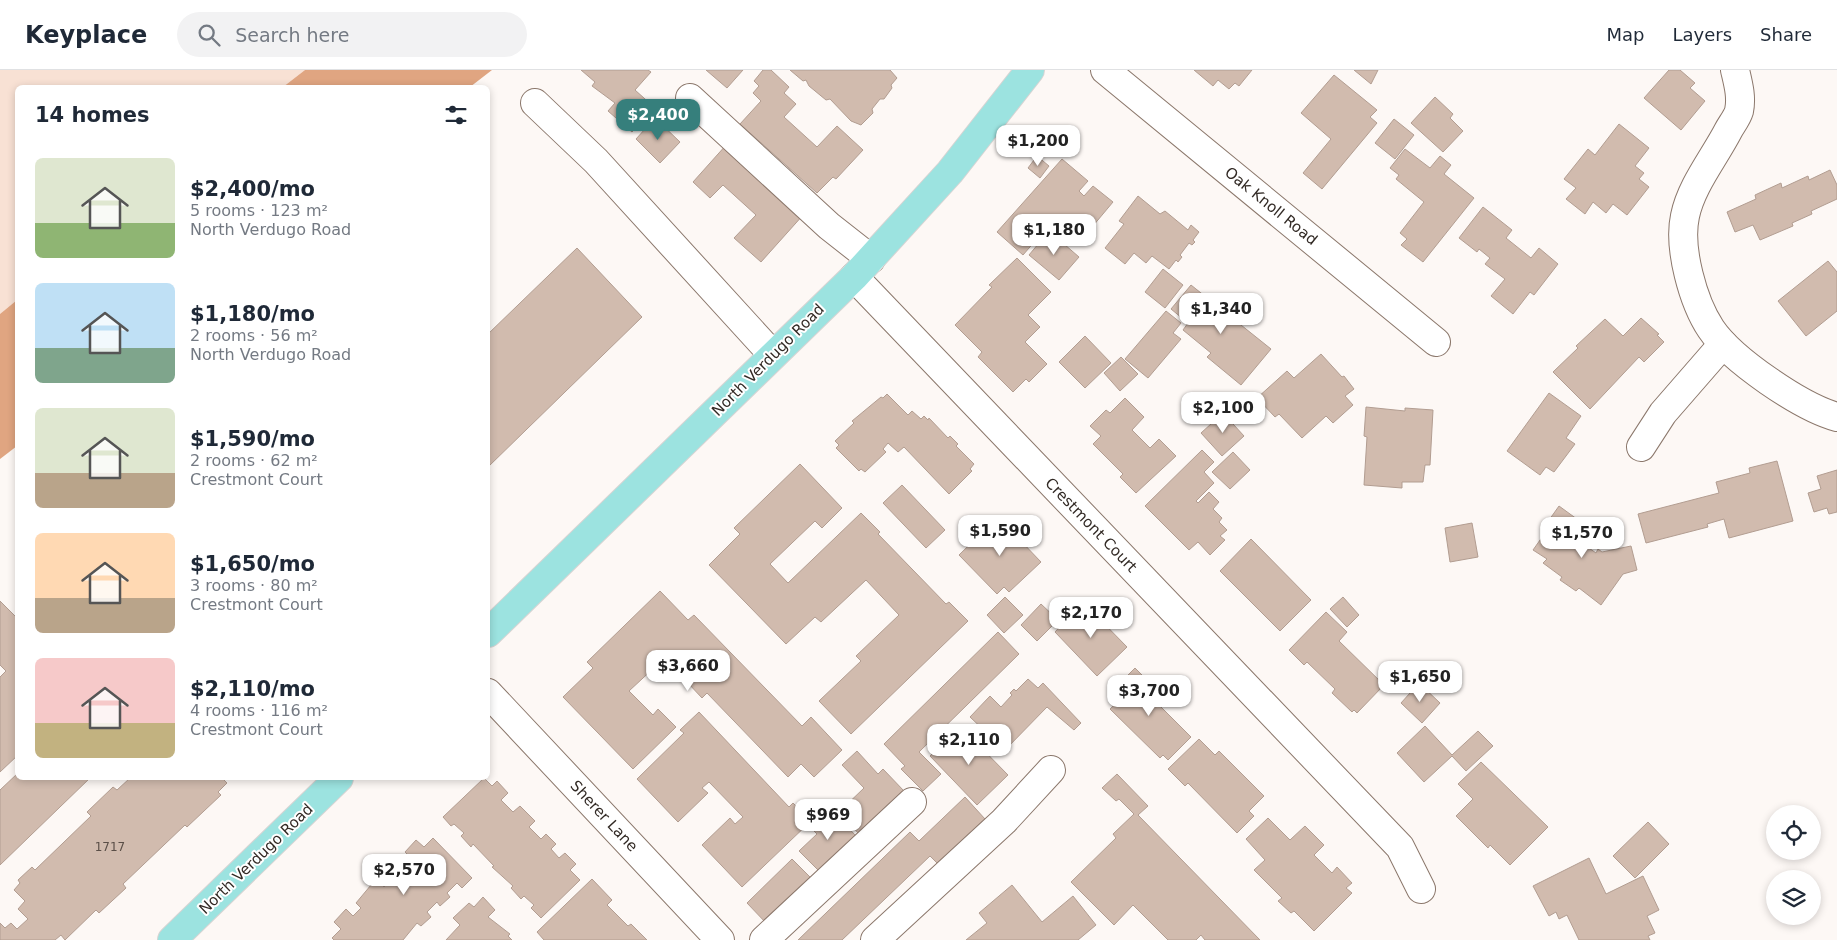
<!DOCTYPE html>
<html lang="en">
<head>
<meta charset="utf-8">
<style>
	:root { --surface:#fff; --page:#f2f2f3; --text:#1f2937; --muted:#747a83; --line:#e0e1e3; --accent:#367f7c }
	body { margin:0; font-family:"DejaVu Sans",sans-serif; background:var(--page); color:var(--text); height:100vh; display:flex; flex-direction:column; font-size:19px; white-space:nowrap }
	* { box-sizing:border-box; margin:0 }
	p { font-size:16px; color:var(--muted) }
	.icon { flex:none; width:28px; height:28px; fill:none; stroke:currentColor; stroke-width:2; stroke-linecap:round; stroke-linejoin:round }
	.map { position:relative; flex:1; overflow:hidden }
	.side { position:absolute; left:15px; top:15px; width:475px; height:695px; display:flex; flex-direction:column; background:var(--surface); border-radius:8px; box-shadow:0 2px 8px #0003 }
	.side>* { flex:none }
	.controls { position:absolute; left:1766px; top:735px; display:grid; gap:10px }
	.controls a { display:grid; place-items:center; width:55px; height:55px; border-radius:50%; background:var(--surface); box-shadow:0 2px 8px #0003; font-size:25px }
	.price { position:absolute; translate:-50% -42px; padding:0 11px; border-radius:10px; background:#fff; color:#222; font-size:16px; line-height:32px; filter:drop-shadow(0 1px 2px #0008) }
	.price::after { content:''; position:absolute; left:50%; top:30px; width:15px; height:11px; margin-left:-8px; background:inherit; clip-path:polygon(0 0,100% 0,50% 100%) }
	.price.on { background:var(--accent); color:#fff }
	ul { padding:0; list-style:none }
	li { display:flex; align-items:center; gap:15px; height:125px; padding:0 20px }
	li span { display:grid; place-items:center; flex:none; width:140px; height:100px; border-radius:8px; color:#555 }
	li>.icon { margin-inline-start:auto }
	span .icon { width:60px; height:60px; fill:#fffc; stroke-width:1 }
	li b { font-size:21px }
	h2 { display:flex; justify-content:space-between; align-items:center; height:60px; padding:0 20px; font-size:21px }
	header { display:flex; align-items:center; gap:30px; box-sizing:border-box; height:70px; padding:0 25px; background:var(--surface); border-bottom:1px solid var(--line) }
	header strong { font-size:24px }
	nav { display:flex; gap:28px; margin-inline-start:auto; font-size:18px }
	.search { width:350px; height:45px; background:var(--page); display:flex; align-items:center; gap:12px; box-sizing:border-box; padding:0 18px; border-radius:28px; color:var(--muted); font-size:19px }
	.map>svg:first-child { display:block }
	.green { fill:#f8e1d4 }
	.water { fill:#e0a581 }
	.building { fill:#d1bbae; stroke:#b29d91 }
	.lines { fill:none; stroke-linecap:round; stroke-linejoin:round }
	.minor-casing { stroke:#8b776b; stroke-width:30 }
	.major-casing { stroke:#d6d4d3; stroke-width:30 }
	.minor { stroke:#fff; stroke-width:28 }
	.major { stroke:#9ce3e0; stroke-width:28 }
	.labels { text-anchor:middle; stroke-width:4; stroke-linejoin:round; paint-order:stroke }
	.number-label { font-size:12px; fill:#5a4e47 }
	.street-label { font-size:15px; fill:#322a25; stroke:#fff }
</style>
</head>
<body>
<header>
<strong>Keyplace</strong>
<div class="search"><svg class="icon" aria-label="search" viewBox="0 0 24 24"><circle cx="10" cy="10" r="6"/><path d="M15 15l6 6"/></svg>Search here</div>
<nav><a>Map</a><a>Layers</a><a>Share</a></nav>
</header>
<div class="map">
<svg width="1837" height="870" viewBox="0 0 1837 870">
	<rect width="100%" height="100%" fill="#fdf8f5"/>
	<polygon class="green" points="0,0 305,0 283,17 18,18 17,230 0,244"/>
	<g class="water">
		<polygon points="305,0 492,0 470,17 283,17"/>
		<polygon points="17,230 17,376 0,389 0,244"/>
	</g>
	<g class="building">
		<polygon points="581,0 648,0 651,2 635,20 654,37 632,62 608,41 615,33 592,16 595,12"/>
		<polygon points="706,0 743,0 727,18"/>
		<polygon points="763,0 771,0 789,17 784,23 796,34 784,47 817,77 837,56 863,80 836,109 833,107 817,123 740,54 761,31 753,23 759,16 754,11"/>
		<polygon points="790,0 890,0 897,8 891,15 892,18 884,29 880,29 872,39 873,43 861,55 851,51 830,29 826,30 809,16 806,10 803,11"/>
		<polygon points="1194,0 1252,0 1239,16 1235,13 1229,19 1218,10 1213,16"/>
		<polygon points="1354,0 1378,0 1371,14"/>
		<polygon points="1669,0 1680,0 1695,13 1690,18 1705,31 1681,60 1644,28"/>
		<polygon points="1334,5 1377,40 1370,47 1377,53 1322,119 1303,103 1331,69 1301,43"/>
		<polygon points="1435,27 1453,44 1450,48 1463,61 1443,82 1411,53"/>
		<polygon points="655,48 680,72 660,93 636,69"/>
		<polygon points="1394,49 1414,65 1395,89 1375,73"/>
		<polygon points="1619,54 1649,78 1635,96 1644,103 1639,109 1649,117 1627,145 1613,134 1606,143 1593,132 1585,144 1566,129 1576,118 1564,109 1588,79 1595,85"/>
		<polygon points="727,74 804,144 761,192 734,168 756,145 723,115 710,128 693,112"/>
		<polygon points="1405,79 1430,98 1440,86 1451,95 1444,104 1474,128 1423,192 1401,175 1407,169 1400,163 1424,132 1396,109 1399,105 1390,98"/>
		<polygon points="1037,86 1049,96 1040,108 1028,98"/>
		<polygon points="1062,89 1088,111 1079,121 1084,126 1093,116 1113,132 1082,169 1057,148 1055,151 1048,145 1037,159 1042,163 1023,185 997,162"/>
		<polygon points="1830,100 1837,115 1837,129 1811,141 1812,144 1792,153 1793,156 1760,170 1753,155 1735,162 1727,142 1756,129 1755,125 1781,113 1782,118 1808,106 1809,110"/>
		<polygon points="1138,126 1160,144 1165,141 1188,160 1191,155 1199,162 1193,170 1195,172 1192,175 1189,173 1180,185 1182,187 1178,192 1176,190 1169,199 1152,186 1146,193 1134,183 1125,194 1105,178 1124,154 1119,151"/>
		<polygon points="1483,137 1512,160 1506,168 1531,188 1539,178 1558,194 1534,225 1530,222 1513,244 1491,226 1505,209 1485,194 1490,188 1479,179 1477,182 1459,168"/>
		<polygon points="1049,161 1079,187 1059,210 1029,185"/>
		<polygon points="577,178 642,247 488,397 488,264"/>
		<polygon points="1017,188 1051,222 1028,245 1040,257 1025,272 1047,294 1029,312 1026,309 1013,322 978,287 982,282 955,255 992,217 989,215"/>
		<polygon points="1828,191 1837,202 1837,241 1806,266 1778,231"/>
		<polygon points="1163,199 1183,215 1165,238 1145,222"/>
		<polygon points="1191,215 1271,279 1241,315 1207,287 1211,283 1183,260 1188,253 1171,239"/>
		<polygon points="1166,241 1181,253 1173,263 1181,269 1148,308 1125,289"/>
		<polygon points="1641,248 1659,264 1657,265 1664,272 1644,292 1639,287 1590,339 1553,302 1578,278 1576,276 1605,249 1623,266"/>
		<polygon points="1085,266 1111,293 1085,318 1059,292"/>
		<polygon points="1321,284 1342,307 1344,306 1354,319 1345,326 1353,335 1333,353 1326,346 1302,368 1279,344 1275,347 1257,328 1287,301 1294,308"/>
		<polygon points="1121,287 1138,304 1120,321 1104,303"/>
		<polygon points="1549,323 1581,346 1566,368 1575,374 1554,402 1546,397 1540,405 1507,381"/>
		<polygon points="887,324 908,345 912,341 921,349 924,346 928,350 929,348 948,368 950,366 958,374 956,376 974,394 970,399 972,401 949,424 904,377 898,382 888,373 883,379 886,382 865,402 861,399 859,401 836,378 839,375 835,371 854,353 852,351 881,327 883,328"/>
		<polygon points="1125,328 1144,347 1132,360 1150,378 1159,369 1176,386 1136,423 1120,407 1123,404 1093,374 1101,366 1090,356 1106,340 1110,343"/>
		<polygon points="1366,337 1405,341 1405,338 1433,340 1430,395 1425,395 1423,412 1402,412 1402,418 1364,415 1367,367 1364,366"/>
		<polygon points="1223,343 1244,366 1222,386 1201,363"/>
		<polygon points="1202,380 1214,392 1204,402 1214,413 1196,431 1198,433 1209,422 1219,432 1213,439 1222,448 1219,452 1227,460 1220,466 1225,470 1210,485 1198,472 1189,480 1145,436"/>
		<polygon points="1233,382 1250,400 1230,419 1212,402"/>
		<polygon points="1777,391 1793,451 1729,468 1724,449 1707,454 1708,457 1646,473 1638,444 1719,423 1716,412 1750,403 1749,398"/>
		<polygon points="800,394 842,438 822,458 815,451 770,494 788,513 861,443 880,462 878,464 946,534 949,532 968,551 851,664 819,631 861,591 856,586 899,545 866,510 821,552 815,547 786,574 709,495 740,464 734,458"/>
		<polygon points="1837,400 1837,442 1829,444 1827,438 1814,442 1808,423 1821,419 1817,406"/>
		<polygon points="902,415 945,460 926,478 883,433"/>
		<polygon points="1559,436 1581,452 1573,461 1576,463 1568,469 1583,480 1586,476 1596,483 1598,479 1602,482 1631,476 1637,500 1623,504 1601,535 1579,518 1576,521 1560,510 1562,507 1543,493 1547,489 1533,480 1545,463 1542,460"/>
		<polygon points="998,447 1041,492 1009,522 1004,517 997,524 959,485"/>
		<polygon points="1472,453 1478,487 1450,492 1445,458"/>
		<polygon points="1251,469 1311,530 1280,561 1220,501"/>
		<polygon points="660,521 688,550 694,545 802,656 811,647 842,680 814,707 801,694 788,707 707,623 702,628 659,582 651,590 656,596 629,621 653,645 658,639 676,657 633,699 563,627 593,598 587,592"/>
		<polygon points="1005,527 1023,545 1004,563 987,545"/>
		<polygon points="1343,527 1359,545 1347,557 1330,539"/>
		<polygon points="0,531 18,549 18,685 0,702 0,607 6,601 0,595"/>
		<polygon points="1083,532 1127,577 1097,606 1055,562"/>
		<polygon points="1041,534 1058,550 1037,571 1021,555"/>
		<polygon points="1326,542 1347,562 1339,571 1384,615 1357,643 1354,640 1352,642 1332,623 1335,619 1307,592 1304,595 1289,580"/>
		<polygon points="998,562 1019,584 919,682 941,704 923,721 901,699 905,696 884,674"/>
		<polygon points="1135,598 1160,623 1154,630 1191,667 1168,690 1163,685 1160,688 1110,639 1126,624 1118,615"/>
		<polygon points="1028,609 1038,618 1043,613 1081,653 1074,660 1047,637 1005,680 970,647 990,626 1001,637 1012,625 1010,623 1014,619 1016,621"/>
		<polygon points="1419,613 1440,633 1422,653 1401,633"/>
		<polygon points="699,642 789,737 793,733 811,751 742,817 702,775 730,748 735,754 743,747 709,712 702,718 708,723 678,752 637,709 684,663 680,660"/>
		<polygon points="960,656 1008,705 977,735 930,686"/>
		<polygon points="1425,656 1452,685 1478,661 1493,676 1466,701 1452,686 1424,712 1397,683"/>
		<polygon points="1199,669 1215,685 1219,681 1264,726 1249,741 1254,746 1237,763 1188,713 1185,716 1168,699"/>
		<polygon points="857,681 878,704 883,699 904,721 859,764 839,742 864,718 842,695"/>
		<polygon points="1481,692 1548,757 1510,795 1490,775 1488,778 1456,746 1473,729 1458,714"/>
		<polygon points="18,703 18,708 90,708 0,795 0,720"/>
		<polygon points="1117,704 1148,736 1138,745 1260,870 1205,870 1201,865 1196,870 1168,870 1133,835 1114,855 1071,812 1116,768 1113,764 1134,744 1119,729 1116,731 1102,718"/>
		<polygon points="130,708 222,708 227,713 218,722 221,725 187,757 185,755 123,814 126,818 99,843 96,840 65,870 61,865 55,870 0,870 0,853 5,858 11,853 17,859 28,849 18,839 25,831 14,820 20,813 18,810 32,797 35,800 91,746 87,742 113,717 117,720"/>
		<polygon points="484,708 492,716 497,711 508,723 501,730 513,742 520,736 535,751 529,757 541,769 546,764 556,774 551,779 559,788 565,783 576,794 570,800 580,810 541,848 531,838 534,835 524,826 521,829 511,818 513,816 492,797 494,796 473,774 471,777 461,766 464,763 454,754 451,756 443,747"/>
		<polygon points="965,727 985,749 938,794 930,786 842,870 798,870 910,762 919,771"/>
		<polygon points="830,739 858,768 821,803 799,781 817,764 811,758"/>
		<polygon points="1268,748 1290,770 1305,756 1324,775 1314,785 1332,803 1337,797 1352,813 1346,818 1352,823 1314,861 1294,841 1291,843 1278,831 1282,828 1254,800 1265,790 1246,769"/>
		<polygon points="1648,752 1669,774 1635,808 1613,786"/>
		<polygon points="433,768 472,808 462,818 457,813 447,823 450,827 440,836 437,832 427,842 431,847 421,856 417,853 403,870 334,870 332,868 341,859 334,852 346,839 353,846 361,838 356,833 376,809 384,817 393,808 386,801 397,790 403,795 411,788 405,782 416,770 424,777"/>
		<polygon points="1589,788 1606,824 1643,806 1659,840 1647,846 1655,863 1648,866 1650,870 1579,870 1567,845 1559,849 1556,842 1549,846 1533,816"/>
		<polygon points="792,789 813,810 767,854 747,833"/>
		<polygon points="592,809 612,830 607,835 628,856 631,854 647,870 544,870 537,862"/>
		<polygon points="1012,815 1042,852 1073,826 1096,855 1078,870 966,870 987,853 979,843"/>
		<polygon points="483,827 495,840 488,847 510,864 508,866 512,870 446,870 460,855 453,848 469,833 474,837"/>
	</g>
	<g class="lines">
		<g class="minor-casing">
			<g id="minor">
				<polyline points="1105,0 1436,272"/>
				<path d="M1735,0c3,13 7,27 4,41 -2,7 -8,14 -11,20 -14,27 -37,55 -43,85 -7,32 8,86 26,113 21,31 90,78 126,88"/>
				<polyline points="690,28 829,156 871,189"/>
				<polyline points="535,33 596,91 773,285"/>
				<polyline points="854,207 1400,777 1421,819"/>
				<polyline points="1641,377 1663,343 1723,274"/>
				<polyline points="488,623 720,870"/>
				<polyline points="764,870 912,732"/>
				<polyline points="875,870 1004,751 1051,700"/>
			</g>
		</g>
		<g class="major-casing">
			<g id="major">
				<polyline points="488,563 854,207 950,102 1030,0"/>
				<polyline points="172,870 339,708"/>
			</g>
		</g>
		<use href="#minor" class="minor"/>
		<use href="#major" class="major"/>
	</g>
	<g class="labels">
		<g class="number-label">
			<text x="110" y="781">1717</text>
		</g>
		<g class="street-label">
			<text transform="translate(1271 136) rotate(39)" y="5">Oak Knoll Road</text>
			<text transform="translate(768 290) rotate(-45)" y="5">North Verdugo Road</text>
			<text transform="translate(1091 455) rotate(46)" y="5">Crestmont Court</text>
			<text transform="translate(604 746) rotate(47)" y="5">Sherer Lane</text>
			<text transform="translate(256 789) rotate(-44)" y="5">North Verdugo Road</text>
		</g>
	</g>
</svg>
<div class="controls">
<a><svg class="icon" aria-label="locate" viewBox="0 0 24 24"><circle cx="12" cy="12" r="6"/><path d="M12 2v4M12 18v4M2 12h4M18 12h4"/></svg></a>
<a><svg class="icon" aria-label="layers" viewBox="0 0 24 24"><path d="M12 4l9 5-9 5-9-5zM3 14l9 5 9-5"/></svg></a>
</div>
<b class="price on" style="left:658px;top:71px">$2,400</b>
<b class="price" style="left:1038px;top:97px">$1,200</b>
<b class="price" style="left:1054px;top:186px">$1,180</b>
<b class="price" style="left:1221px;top:265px">$1,340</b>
<b class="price" style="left:1223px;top:364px">$2,100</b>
<b class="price" style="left:1000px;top:487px">$1,590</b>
<b class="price" style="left:1582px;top:489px">$1,570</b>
<b class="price" style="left:1091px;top:569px">$2,170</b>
<b class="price" style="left:688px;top:622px">$3,660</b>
<b class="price" style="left:1420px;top:633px">$1,650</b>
<b class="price" style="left:1149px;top:647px">$3,700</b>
<b class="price" style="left:969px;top:696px">$2,110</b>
<b class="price" style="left:828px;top:771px">$969</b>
<b class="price" style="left:404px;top:826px">$2,570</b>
<section class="side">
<h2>14 homes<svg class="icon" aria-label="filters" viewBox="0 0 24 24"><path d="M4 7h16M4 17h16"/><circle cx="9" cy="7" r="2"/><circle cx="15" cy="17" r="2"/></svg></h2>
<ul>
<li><span style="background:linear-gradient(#dfe7d0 65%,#8fb573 0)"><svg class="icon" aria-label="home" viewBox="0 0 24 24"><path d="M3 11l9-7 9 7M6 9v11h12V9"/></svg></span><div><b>$2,400/mo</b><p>5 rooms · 123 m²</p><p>North Verdugo Road</p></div></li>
<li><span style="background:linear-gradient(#bfe0f5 65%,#7fa58c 0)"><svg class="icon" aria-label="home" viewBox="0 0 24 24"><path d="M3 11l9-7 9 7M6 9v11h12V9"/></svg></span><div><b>$1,180/mo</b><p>2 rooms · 56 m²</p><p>North Verdugo Road</p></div></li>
<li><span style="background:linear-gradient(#dfe7d0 65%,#b9a48a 0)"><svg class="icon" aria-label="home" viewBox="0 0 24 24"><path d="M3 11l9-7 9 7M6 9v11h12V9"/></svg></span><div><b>$1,590/mo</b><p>2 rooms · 62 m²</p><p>Crestmont Court</p></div></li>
<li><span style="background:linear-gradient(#ffd9b3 65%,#b9a48a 0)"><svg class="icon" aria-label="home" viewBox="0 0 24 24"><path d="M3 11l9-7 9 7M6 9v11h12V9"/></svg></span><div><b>$1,650/mo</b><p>3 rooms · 80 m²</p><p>Crestmont Court</p></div></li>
<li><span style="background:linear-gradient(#f6c9c9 65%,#c2b280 0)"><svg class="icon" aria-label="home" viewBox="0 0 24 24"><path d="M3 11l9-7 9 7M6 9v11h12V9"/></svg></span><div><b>$2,110/mo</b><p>4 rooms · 116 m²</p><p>Crestmont Court</p></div></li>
</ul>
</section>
</div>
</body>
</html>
